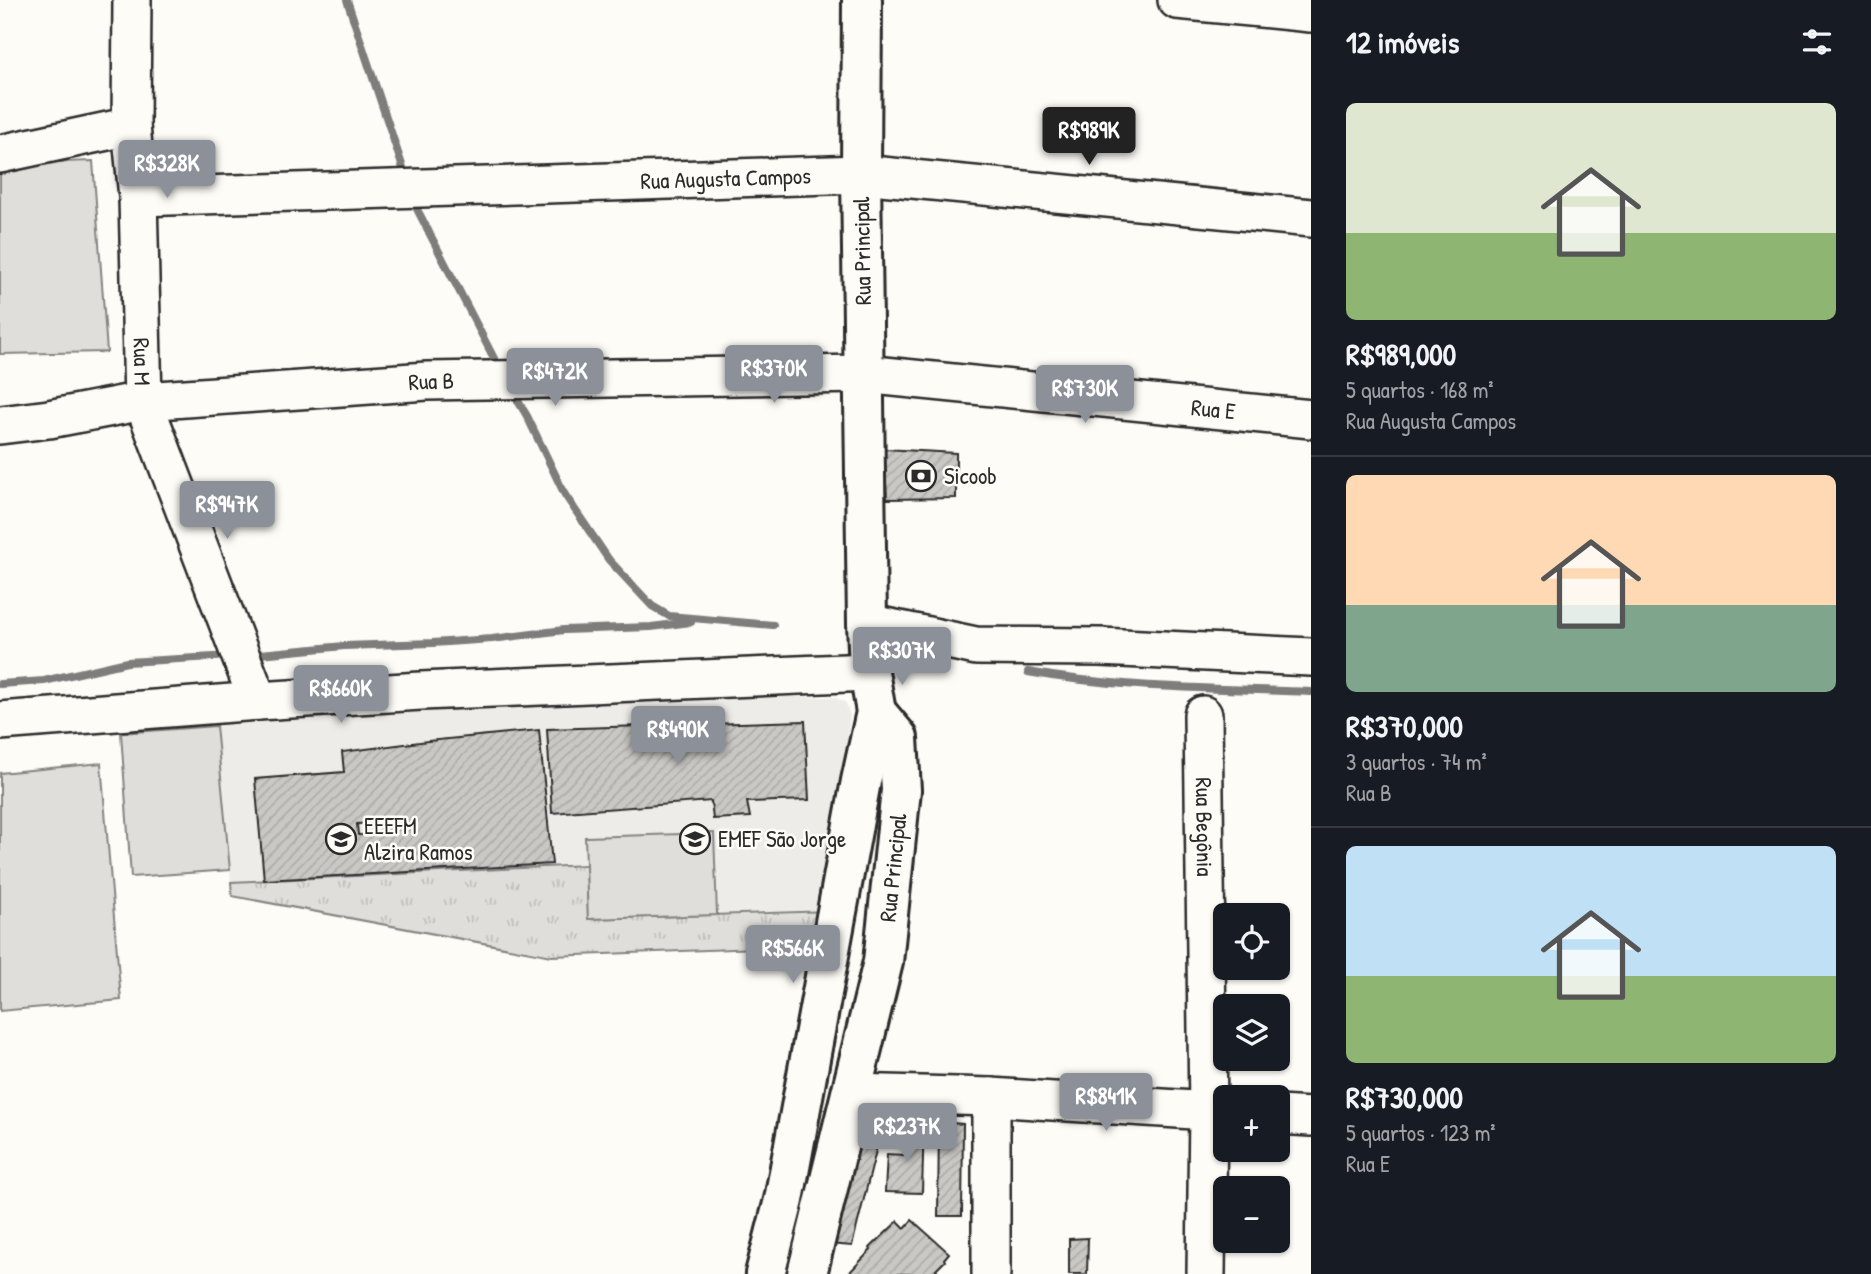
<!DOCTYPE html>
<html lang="pt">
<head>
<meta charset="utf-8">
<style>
	:root { --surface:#171b24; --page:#20242c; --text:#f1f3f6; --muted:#9ea1a6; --line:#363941; --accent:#8c9099 }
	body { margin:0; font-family:"Patrick Hand",sans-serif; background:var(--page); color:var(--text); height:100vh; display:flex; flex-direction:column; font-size:26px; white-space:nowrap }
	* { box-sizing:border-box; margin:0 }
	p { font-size:23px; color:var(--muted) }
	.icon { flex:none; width:38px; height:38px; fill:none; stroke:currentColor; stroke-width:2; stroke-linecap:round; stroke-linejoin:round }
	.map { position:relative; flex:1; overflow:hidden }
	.details { display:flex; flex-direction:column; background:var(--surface); width:560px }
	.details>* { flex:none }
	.controls { position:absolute; left:1213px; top:903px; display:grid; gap:14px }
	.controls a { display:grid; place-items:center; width:77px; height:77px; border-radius:10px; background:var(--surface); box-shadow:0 2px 5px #0004; font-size:35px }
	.price { position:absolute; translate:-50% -60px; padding:0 16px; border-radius:7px; background:var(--accent); color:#fff; font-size:23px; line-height:46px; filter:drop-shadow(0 2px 4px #0008) }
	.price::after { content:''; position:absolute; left:50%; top:42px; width:21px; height:16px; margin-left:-10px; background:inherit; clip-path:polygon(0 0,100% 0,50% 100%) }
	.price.current { background:#222; color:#fff }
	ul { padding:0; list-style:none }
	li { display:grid; align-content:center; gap:14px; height:371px; padding:0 35px }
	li+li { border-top:2px solid var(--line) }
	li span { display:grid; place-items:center; height:217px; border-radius:10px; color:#555 }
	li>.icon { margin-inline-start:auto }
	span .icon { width:126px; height:126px; fill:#fffc; stroke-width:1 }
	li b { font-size:30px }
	h2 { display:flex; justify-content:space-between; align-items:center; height:84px; padding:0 35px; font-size:30px }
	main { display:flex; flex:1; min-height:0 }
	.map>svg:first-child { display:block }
	.built { fill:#edece8 }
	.grass { fill:url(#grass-tufts); stroke:#858482; stroke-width:2 }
	.pitch { fill:#dfdeda; stroke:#858482; stroke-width:2 }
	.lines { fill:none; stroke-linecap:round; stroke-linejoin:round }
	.stream { stroke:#7e7d7b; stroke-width:8 }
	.building { fill:url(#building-hatch); stroke:#2b2b2b; stroke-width:2; fill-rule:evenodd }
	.minor-casing { stroke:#2b2b2b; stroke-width:42 }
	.major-casing { stroke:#2b2b2b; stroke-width:44 }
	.minor { stroke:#fdfcf7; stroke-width:37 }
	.major { stroke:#fdfcf7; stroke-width:38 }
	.labels { text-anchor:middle; stroke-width:5; stroke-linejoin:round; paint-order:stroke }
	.street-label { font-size:23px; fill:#2b2b2b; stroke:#fdfcf7 }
	.poi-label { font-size:23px; fill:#2b2b2b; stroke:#fdfcf7; text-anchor:start }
</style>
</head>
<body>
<main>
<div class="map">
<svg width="1311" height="1274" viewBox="0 0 1311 1274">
	<defs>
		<pattern id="grass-tufts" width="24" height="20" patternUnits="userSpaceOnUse" patternTransform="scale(1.75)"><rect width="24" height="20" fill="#dfdeda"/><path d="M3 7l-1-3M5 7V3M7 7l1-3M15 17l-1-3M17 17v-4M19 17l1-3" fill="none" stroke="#c0bfbb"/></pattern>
		<pattern id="building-hatch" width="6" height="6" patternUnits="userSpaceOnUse" patternTransform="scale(1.75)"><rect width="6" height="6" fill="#c9c8c4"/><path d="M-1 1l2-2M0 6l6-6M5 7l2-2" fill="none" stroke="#adaca9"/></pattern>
	</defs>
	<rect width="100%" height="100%" fill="#fdfcf7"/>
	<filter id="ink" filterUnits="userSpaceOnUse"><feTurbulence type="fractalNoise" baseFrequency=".0143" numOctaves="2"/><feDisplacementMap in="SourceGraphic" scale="14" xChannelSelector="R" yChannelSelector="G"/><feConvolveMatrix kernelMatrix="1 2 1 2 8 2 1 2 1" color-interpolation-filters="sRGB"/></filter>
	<g filter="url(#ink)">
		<polygon class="built" points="719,697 834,697 846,703 850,715 829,911 784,947 552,956 232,896 230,870 131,877 121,733 420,710"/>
		<polygon class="grass" points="586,865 588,919 829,911 825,920 784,947 552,956 232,896 231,882"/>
		<g class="pitch">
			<polygon points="93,161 107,352 0,354 0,164"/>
			<polygon points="216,726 230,870 131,877 121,733"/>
			<polygon points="101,763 121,1000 0,1011 0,773"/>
			<polygon points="714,833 717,915 588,919 585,837"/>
		</g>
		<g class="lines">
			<g class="stream">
				<polyline points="347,0 407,180"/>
				<polyline points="413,199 418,211 499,368"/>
				<polyline points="512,391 527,416 565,495 609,560 652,606 669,616 773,625"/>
				<polyline points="250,655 344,646 432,643 492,639 564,630 651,627 691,622"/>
				<path d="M1028,672c93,17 188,16 283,20"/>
				<polyline points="0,684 44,681 127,662 231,656"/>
			</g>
		</g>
		<g class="building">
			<polygon points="884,449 956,453 956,498 887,499"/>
			<polygon points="805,721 809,800 747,802 750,817 713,819 711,801 552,813 547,729"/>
			<path d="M539,730l13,134 -288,16 -9,-101 89,-7 -2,-20 86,-11zM381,823v11l-23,1 -1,-11z"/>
			<polygon points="859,1117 884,1119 852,1246 829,1244"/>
			<polygon points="906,1120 924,1121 922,1193 885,1192 887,1154 905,1155"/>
			<polygon points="939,1122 963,1124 962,1216 938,1216"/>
			<polygon points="912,1220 949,1253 944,1259 945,1261 932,1274 848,1274 871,1250 870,1248 898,1221 905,1228"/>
			<polygon points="1088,1238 1087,1274 1069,1274 1069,1239"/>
		</g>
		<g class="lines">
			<g class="minor-casing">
				<g id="minor">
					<path id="s1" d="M132,0l-1,126 7,71 5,204 115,300"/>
					<polyline points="1177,0 1311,13"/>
					<polyline points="0,154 131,126"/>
					<path id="s2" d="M138,197l723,-23 450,44"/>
					<path id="s3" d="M0,425l49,-6 94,-18 284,-20 437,-7 447,45"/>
					<polyline points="867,623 976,646 1100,647 1311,657"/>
					<path id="s4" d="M1203,715l5,396 -2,163"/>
					<polyline points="0,721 258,701 421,691 869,672"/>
					<polyline points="852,1093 991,1097 1225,1112"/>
					<polyline points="991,1097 991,1274"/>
					<polyline points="1278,1115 1311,1117"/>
				</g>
			</g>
			<g class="major-casing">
				<g id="major">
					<polyline points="765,1274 784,1200 861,781 876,712 869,672 867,623 861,174 862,0"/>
					<path id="s5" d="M807,1274l76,-312 18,-172 -3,-52 -22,-26"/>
				</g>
			</g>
			<use href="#minor" class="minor"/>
			<use href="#major" class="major"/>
		</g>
	</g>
	<defs>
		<g id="bank-ring" transform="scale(1.575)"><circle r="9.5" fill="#fdfcf7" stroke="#2b2b2b" stroke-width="1.5"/><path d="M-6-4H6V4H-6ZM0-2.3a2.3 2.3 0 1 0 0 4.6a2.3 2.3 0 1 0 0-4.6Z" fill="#2b2b2b"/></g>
		<g id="school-ring" transform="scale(1.575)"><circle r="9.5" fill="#fdfcf7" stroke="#2b2b2b" stroke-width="1.5"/><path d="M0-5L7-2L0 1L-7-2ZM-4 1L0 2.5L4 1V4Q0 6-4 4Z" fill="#2b2b2b"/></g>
	</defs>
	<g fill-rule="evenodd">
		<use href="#bank-ring" x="921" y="476"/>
		<use href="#school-ring" x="341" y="839"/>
		<use href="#school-ring" x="695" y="839"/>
	</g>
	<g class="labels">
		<g class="street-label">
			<text dy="8" stroke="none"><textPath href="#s2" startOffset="588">Rua Augusta Campos</textPath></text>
			<text transform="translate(862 251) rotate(-91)" y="8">Rua Principal</text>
			<text dy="8" stroke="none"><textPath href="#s1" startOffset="362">Rua M</textPath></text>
			<text dy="8" stroke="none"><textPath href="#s3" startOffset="434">Rua B</textPath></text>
			<text dy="8" stroke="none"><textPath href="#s3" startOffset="1218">Rua E</textPath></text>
			<text dy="8" stroke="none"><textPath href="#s4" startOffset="112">Rua Begônia</textPath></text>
			<text dy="8" stroke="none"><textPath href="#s5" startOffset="416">Rua Principal</textPath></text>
		</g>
		<g class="poi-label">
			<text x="944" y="484">Sicoob</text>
			<text x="364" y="834">EEEFM<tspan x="364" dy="26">Alzira Ramos</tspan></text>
			<text x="718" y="847">EMEF São Jorge</text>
		</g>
	</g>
</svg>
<div class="controls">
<a><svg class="icon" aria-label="locate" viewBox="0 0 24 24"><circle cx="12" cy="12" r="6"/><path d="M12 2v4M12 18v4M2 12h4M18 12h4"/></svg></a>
<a><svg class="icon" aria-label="layers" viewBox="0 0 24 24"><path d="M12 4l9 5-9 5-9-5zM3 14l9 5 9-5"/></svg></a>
<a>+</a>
<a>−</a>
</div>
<b class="price current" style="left:1089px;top:167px">R$989K</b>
<b class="price" style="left:167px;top:200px">R$328K</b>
<b class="price" style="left:774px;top:405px">R$370K</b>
<b class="price" style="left:555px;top:408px">R$472K</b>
<b class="price" style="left:1085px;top:425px">R$730K</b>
<b class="price" style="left:227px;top:541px">R$947K</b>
<b class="price" style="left:902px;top:687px">R$307K</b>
<b class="price" style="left:341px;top:725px">R$660K</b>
<b class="price" style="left:678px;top:766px">R$490K</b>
<b class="price" style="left:793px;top:985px">R$566K</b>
<b class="price" style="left:1106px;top:1133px">R$841K</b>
<b class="price" style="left:907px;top:1163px">R$237K</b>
</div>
<section class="details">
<h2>12 imóveis<svg class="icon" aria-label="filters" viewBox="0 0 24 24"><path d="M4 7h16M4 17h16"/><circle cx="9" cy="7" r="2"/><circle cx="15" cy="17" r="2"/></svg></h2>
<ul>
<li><span style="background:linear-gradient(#dfe7d0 60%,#8fb573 0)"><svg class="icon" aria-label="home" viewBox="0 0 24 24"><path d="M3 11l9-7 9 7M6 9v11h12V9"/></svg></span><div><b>R$989,000</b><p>5 quartos · 168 m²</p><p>Rua Augusta Campos</p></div></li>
<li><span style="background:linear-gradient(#ffd9b3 60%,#7fa58c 0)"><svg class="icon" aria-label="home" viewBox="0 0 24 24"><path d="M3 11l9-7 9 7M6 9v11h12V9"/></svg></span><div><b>R$370,000</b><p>3 quartos · 74 m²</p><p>Rua B</p></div></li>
<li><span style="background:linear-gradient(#bfe0f5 60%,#8fb573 0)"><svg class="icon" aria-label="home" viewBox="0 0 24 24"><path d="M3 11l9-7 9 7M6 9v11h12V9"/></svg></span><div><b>R$730,000</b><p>5 quartos · 123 m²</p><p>Rua E</p></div></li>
</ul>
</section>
</main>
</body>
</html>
